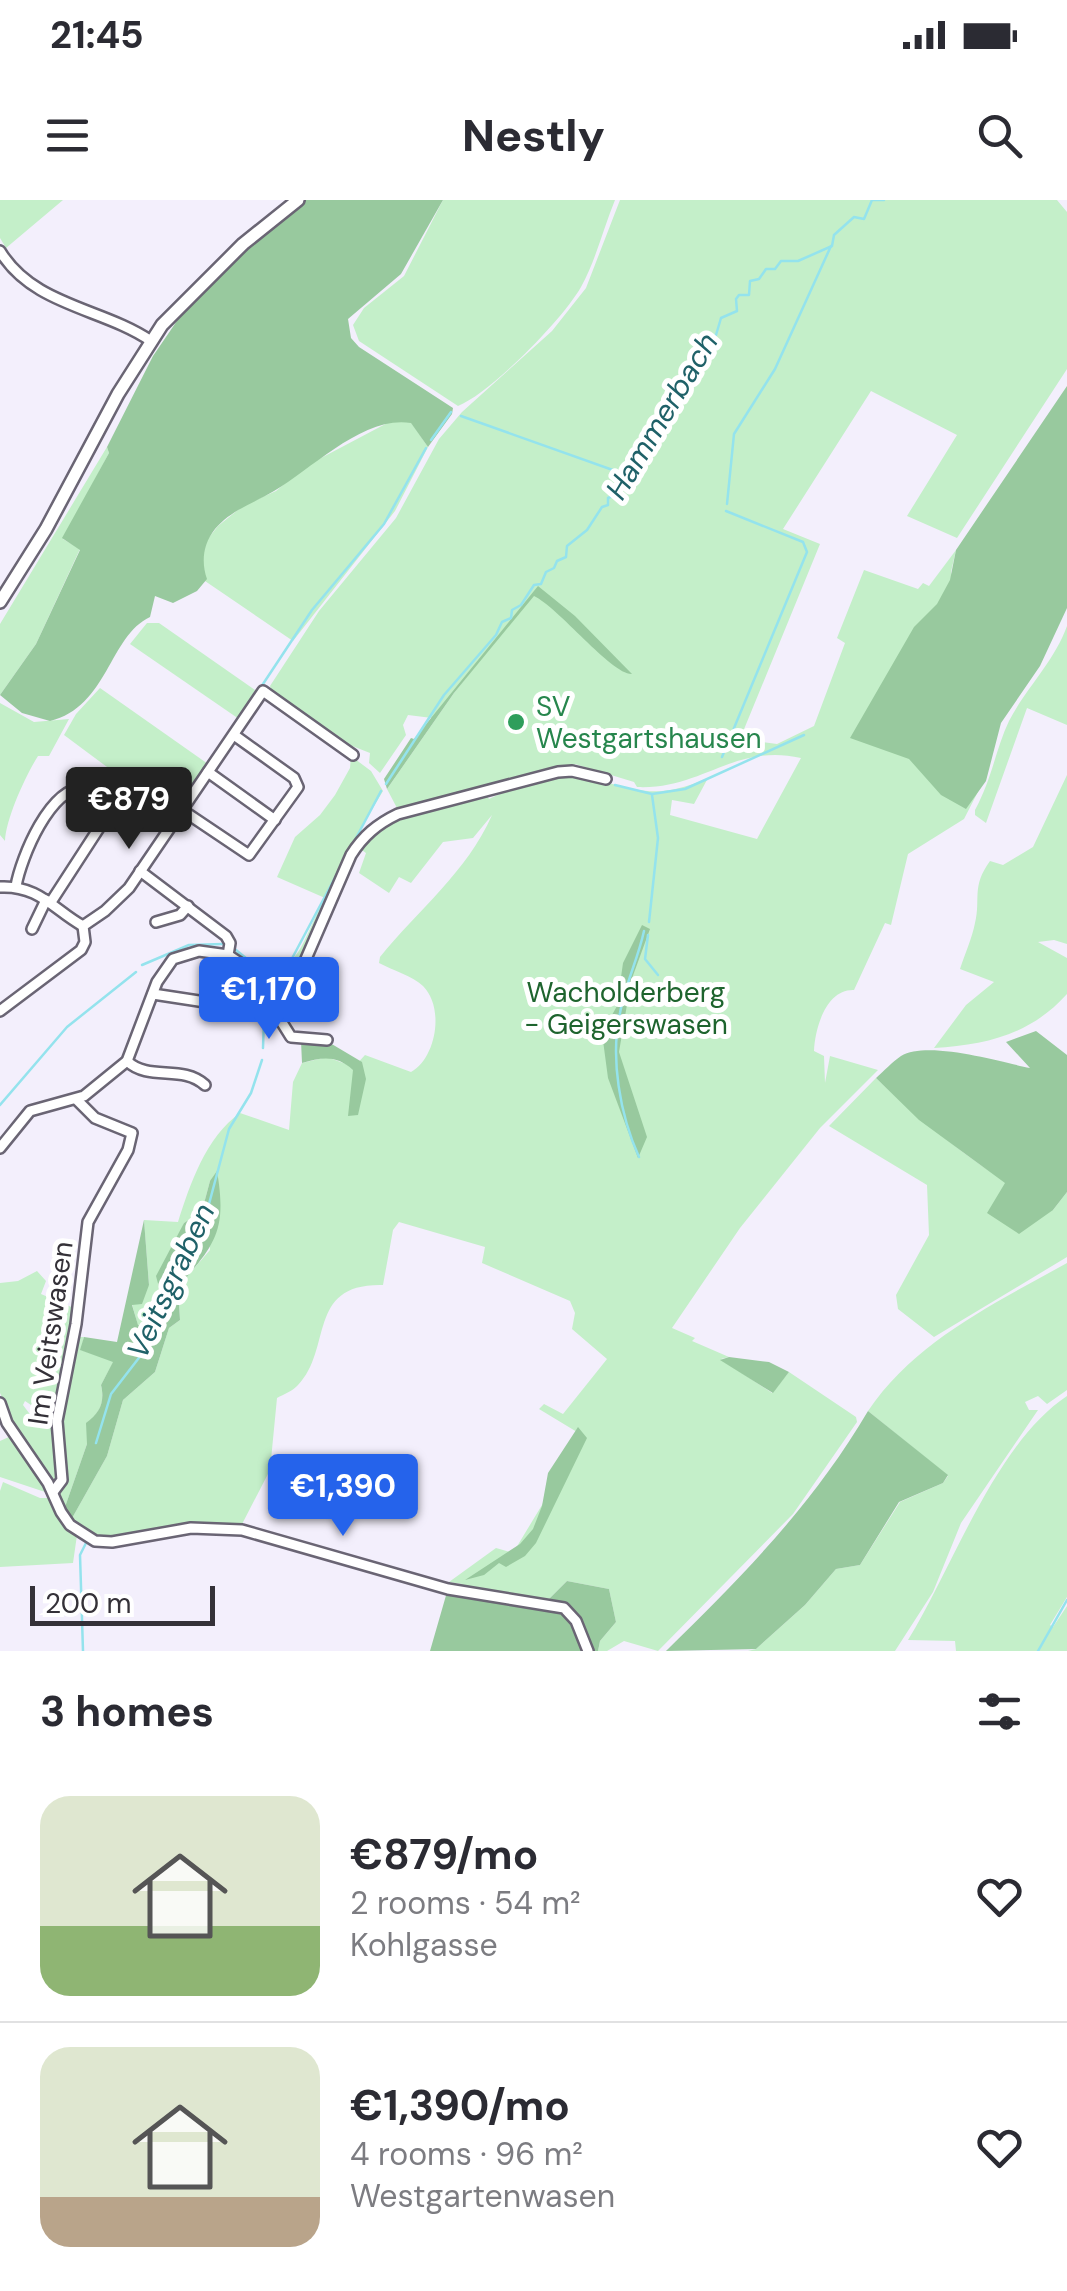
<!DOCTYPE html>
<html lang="en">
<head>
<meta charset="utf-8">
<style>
	:root { --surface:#fff; --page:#f2f2f3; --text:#2b2b33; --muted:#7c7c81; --line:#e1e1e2; --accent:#2563eb }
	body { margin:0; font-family:"DM Sans",sans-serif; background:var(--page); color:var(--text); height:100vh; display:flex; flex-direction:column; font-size:38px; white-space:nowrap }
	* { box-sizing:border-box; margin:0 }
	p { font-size:32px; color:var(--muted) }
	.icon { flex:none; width:55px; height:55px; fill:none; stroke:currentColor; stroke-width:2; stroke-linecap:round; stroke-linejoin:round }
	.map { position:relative; height:1451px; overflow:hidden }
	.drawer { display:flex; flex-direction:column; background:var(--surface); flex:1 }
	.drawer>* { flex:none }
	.scale { position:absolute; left:30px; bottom:25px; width:185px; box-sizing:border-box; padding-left:10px; border:5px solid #343138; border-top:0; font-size:28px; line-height:35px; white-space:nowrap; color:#343138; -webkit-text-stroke:8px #fff; paint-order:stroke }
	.price { position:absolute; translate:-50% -85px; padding:0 22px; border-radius:10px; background:var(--accent); color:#fff; font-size:32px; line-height:65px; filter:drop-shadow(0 2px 5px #0008) }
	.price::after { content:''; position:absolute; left:50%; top:60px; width:30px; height:22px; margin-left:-15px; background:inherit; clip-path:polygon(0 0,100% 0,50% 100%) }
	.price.on { background:#222; color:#fff }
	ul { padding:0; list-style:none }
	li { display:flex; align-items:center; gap:30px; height:250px; padding:0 40px }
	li+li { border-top:2px solid var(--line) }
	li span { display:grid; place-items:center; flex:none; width:280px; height:200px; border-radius:30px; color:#555 }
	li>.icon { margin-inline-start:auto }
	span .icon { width:120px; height:120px; fill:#fffc; stroke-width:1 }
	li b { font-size:42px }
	h2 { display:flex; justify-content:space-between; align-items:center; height:120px; padding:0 40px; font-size:42px }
	.status { display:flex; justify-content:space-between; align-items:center; height:70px; padding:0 50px; background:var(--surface); direction:ltr }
	.status svg { height:28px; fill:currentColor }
	header { display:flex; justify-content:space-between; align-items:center; height:130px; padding:0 40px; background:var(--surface); font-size:45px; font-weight:800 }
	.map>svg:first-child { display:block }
	.green { fill:#c4efc9 }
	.forest { fill:#98c99e }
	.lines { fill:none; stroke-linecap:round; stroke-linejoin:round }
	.stream { stroke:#94e3ed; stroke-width:2.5 }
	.minor-casing { stroke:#6a6574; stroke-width:14 }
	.major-casing { stroke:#6a6574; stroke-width:16 }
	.minor { stroke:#fff; stroke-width:9 }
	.major { stroke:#fff; stroke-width:11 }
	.leisure-dot { fill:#2e9e5b; stroke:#fff; stroke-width:4 }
	.labels { text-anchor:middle; stroke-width:10; stroke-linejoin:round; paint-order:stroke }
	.leisure-label { font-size:28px; fill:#27864d; stroke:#fff; text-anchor:start }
	.park-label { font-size:28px; fill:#1e642e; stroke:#fff }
	.street-label { font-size:28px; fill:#343138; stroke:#fff }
	.water-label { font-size:30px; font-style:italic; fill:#1f6168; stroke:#fff }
</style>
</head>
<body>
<div class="status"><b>21:45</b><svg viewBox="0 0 49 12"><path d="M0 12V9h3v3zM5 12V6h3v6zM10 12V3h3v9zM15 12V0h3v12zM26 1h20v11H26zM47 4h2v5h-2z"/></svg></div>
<header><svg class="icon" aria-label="menu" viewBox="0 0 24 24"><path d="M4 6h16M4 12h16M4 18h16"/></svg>Nestly<svg class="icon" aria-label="search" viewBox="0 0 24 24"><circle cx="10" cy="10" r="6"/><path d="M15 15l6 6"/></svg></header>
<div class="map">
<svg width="1067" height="1451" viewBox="0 0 1067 1451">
	<rect width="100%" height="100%" fill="#f3effc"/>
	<g class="green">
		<polygon points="0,0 63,0 6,48 0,38"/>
		<path d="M443,0h172c-12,29 -19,60 -34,87 -18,32 -90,106 -123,119l-99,-65 -6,-16 11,-17 40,-32z"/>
		<path d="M620,0h437l10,12v157l-110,169 -50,-22 50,-81 -86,-44 -88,138 37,15 -80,195 37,5 37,-18 31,-83 -8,-5 27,-68 54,19 5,-6 6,3 27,-36 -5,22 34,206 -21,41 -56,35 -17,71 -6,-2 -31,67c-28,-1 -39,38 -40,61l10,5 1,27 5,-27 48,14 -58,58 -80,100 -68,100 23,10 -3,3 37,16 -8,2 51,34 17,-21 67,45 1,5 -64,92 -135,137 -34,-10 -17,10h-9l2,-10 16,-19 -7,-33 -42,-8 -21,21 -85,-14 1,-4 -13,-2 47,-34 17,5 29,-48 35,-73 -38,-23 5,-5 19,10 44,-55 -35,-30 3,-16 -5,-12 -88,-38 3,-16 -86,-25 -6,8 -10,55c-77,-2 -50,64 -85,100 -5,6 -14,9 -21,13l-7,72 -30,58c-24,-2 -48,-4 -72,-1 -42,5 -59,29 -97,-7l36,-64 16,-56 32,-28 14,-44 11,-8 -2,-33 32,-37v-69l-8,30 -18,12 -36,106 -10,-3 -6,-22 17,-19 -5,-65 34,2c12,-38 28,-85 62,-109l49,17 4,-48 9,-19 25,-6 27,10 11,-12 46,17c25,-14 34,-64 12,-86 -10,-10 -31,-16 -44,-23l1,-6c38,-47 87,-85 112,-142l-19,23 -30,4 -32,41 -12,-6 -10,16 -30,-20 7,-20 -7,-5 30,-28 97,-26 3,5c22,-10 58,-28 84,-24 56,9 74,30 135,3l-14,26 -22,-4 -2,15 87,24 44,-81c-67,-15 -99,32 -164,29l-3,-5 -59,-18 -1,4 -10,-2 -167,42 -10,-19 67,-96 85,-107 -107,132 -24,-3 -5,10 3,10 -26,38 -11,-10 1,-10 -38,-15 -59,-43 -3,-9 49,-75 77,-93 43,-79 23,-27 90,-81 34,-43z"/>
		<polygon points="393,220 411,222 428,247 395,311 293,441 205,381 201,362 207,340 218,326 244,305 276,291 304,267"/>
		<polygon points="107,247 109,253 63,339 80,349 36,444 0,495 0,424"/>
		<polygon points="147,423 159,423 255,490 239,519 130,444"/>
		<path d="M1067,426v99l-40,-17 -41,115 -11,-8v-5c17,-31 21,-62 34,-89 17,-33 45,-59 58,-95z"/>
		<polygon points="100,488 208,564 173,616 64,535 76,514"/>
		<path d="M0,503l34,19 35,-3 -20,37h-11c-12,19 -32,62 -33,85l-5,-6z"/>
		<path d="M351,556l20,15 12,20 -25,42 2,4 -60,131 -7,7 -23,4 -31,-21 -3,-7c60,43 62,-4 89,-53l-48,-21 18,-40 25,-22 15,-20 15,-27z"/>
		<path d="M1067,575v169l-13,-4 -16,2 29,16v36c-36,40 -80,51 -133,54l32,-43 28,-23 -34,-13c5,-15 12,-31 15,-46 6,-24 -4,-36 15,-62l13,4 30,-18z"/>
		<path d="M876,878c54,52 111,96 177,132l14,-18v65l-133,80 -36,-28 -2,-14 33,-60 -2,-50 -98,-59z"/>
		<path d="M1067,1063v127l-20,14 -9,-8 -13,6 4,8h9l-77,113 -28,69 -38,59h-147l8,-2 49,-44 31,-36 24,-4 40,-63 43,-19 5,-7 -80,-65c47,-70 127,-108 199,-148z"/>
		<polygon points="37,1071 46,1081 41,1094 76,1109 55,1221 25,1201 23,1205 29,1213 54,1226 61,1277 54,1286 16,1229 0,1193 0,1083 18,1081"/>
		<path d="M77,1137h7l-3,13 33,11 -13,24c4,17 -1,28 -14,38v21l-22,63 -6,-10 7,-17 -6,-62z"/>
		<path d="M1067,1196v201l-17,28 3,2 14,-21v45h-111l-1,-10 -47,-1c45,-73 87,-196 159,-244z"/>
		<polygon points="11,1236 47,1287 45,1292 0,1277 0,1241"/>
		<polygon points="3,1282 40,1298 50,1298 77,1335 73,1363 0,1367 0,1291"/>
	</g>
	<g class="forest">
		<path d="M305,0h138l-42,74 -53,45 3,19 8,9 94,61 -1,6 -24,33 -17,-24c-47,-8 -98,45 -137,68 -20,12 -43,19 -59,38 -12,15 -14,33 -8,50l-10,12 -24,12 -18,-7 -5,21c-41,19 -42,90 -100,104l-28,-8 -22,-18 36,-51 44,-94 -18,-12 47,-85 -2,-6 46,-91 43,-63z"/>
		<polygon points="1067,186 1067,408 1040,466 1001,523 986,581 966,609 941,595 909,559 850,538 914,427 937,404 950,380 956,350"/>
		<path d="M538,386l37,30 57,58c-20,1 -73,-66 -98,-78l-80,97 -67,96 -3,-10 27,-41 3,1z"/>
		<polygon points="642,725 650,729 631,781 619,852 647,937 638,958 608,878 602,833 617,806 623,763"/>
		<path d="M1036,831l31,24v137l-14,18 -34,24 -32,-21 18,-30 -86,-63 -43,-42c8,-7 16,-16 25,-22 27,-16 99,6 129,12l-24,-26z"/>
		<path d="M301,841l29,2 32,19 4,17 -8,36 -10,1 5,-46c-16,-15 -31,-13 -51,-7z"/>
		<path d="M217,971c10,59 -1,73 -39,116l2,33 -11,8 -14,44 -32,28 -16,56 -36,64 -6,-13 22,-63 -1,-21c14,-10 19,-21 15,-38l12,-23 -33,-12 4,-13 33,5 27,-122 5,65 -7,19 -10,1 6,20 10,4 12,-38 -4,-15 28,-53 18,-12 8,-30z"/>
		<polygon points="729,1157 769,1162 789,1172 773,1193 720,1160"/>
		<path d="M868,1211l80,64 -5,8 -44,19 -39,63 -24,4 -31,36 -49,44 -90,2c78,-77 146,-145 202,-240z"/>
		<polygon points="578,1227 587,1238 536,1343 525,1356 506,1367 499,1363 484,1375 465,1380 520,1344 533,1329 542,1306 548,1273"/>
		<polygon points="567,1381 609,1389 616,1422 600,1441 598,1451 430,1451 447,1392 547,1401"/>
	</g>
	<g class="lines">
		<g class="stream">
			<polyline points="461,216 624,274"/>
			<polyline points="431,240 451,212"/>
			<polyline points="727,304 734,234 775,169 831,46"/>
			<polyline points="263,484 312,410 384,324 426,248"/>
			<polyline points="722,557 807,352 803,342 726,311"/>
			<path d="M386,584l58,-89 52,-60 6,-13 9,-4 1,-8 9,-5 13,-20 7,-1 5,-12 8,-4 3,-7 9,-4 1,-11 20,-16 15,-23 6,-2v-7l12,-5 -1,-13 12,-11c-2,-18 19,-37 27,-52h6l3,-10 15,-12c2,-28 19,-30 24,-52l10,-8 5,-17 16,-7 -1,-12 3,-4h10l1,-14 9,-2 7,-10h9l6,-8h17l34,-15 2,-11 20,-18 10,2 8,-19h12"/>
			<polyline points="615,585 652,594 685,589 804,535"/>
			<polyline points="649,722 658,638 652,595"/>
			<polyline points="648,735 645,759 658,775"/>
			<path d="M236,750c17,14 31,28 52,16l93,-175"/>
			<polyline points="142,765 189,745 223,744"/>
			<polyline points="263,848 265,787"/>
			<polyline points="0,905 67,827 136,772"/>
			<path d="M639,957c-19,-42 -29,-99 -19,-144 5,-28 18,-54 24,-82"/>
			<polyline points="96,1243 111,1194 145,1150 181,1053 205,1019 229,929 251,893 262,860"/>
			<polyline points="83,1451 80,1355 87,1341"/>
			<polyline points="1038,1451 1067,1400"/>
		</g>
		<g class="minor-casing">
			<g id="minor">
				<path d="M0,51c33,55 103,57 151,90"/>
				<polyline points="208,572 275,620"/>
				<polyline points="182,610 249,655 298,587 294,578 234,535"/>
				<path d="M140,671l86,65 4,7 -2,12 30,20 21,7 23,-14 49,-113c12,-19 26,-31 47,-41l160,-42 14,-1 34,8"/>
				<path d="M16,686c5,-28 34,-100 69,-98l25,23 -59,91"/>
				<path d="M0,687c39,-2 54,23 83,39"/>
				<polyline points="156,722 180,715 188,706"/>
				<polyline points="32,729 46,700"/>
				<polyline points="279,782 281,821 291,837 327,840"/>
				<polyline points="153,794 238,807"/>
				<polyline points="0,811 81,750 85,742 83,726 105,711 129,688 263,491 353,555"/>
				<path d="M127,861c22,21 55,3 78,24"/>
				<polyline points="0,948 30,911 84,896 127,861 157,782 173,759 199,751 228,755"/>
				<polyline points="0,1203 7,1223 48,1283 61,1312 70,1325 95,1341 112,1342 191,1328 242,1330 448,1389 564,1408 576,1421 588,1451"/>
				<polyline points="53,1292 62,1280 57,1221 76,1124 88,1022 128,950 132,933 95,918 77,900"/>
			</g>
		</g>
		<g class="major-casing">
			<polyline id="major" points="0,402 46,329 118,194 162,125 243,44 298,0"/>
		</g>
		<use href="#minor" class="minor"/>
		<use href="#major" class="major"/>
	</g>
	<circle class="leisure-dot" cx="516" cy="522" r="10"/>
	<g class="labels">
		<g class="leisure-label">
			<text x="536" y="516">SV<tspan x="536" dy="32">Westgartshausen</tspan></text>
		</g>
		<g class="park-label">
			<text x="626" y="802">Wacholderberg<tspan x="626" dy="32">- Geigerswasen</tspan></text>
		</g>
		<g class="street-label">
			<text transform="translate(50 1133) rotate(-82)" y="10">Im Veitswasen</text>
		</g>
		<g class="water-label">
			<text transform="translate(662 216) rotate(-59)" y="10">Hammerbach</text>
			<text transform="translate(171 1081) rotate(-65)" y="10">Veitsgraben</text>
		</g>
	</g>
</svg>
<div class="scale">200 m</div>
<b class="price on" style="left:129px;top:652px">€879</b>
<b class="price" style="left:269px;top:842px">€1,170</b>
<b class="price" style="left:343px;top:1339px">€1,390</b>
</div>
<section class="drawer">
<h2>3 homes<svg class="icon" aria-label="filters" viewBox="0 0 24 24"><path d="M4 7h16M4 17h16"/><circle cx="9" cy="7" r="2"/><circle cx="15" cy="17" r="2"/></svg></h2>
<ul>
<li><span style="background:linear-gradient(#dfe7d0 65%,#8fb573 0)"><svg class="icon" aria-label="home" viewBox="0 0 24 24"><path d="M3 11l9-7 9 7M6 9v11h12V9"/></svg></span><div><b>€879/mo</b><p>2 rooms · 54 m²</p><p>Kohlgasse</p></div><svg class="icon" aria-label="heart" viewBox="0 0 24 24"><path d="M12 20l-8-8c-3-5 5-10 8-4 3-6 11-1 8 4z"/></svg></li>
<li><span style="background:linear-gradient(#dfe7d0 75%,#b9a48a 0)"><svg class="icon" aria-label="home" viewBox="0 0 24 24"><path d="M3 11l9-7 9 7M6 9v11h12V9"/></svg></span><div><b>€1,390/mo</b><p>4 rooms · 96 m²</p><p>Westgartenwasen</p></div><svg class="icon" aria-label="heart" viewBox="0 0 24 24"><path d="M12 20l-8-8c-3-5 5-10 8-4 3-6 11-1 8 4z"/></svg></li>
</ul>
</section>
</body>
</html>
